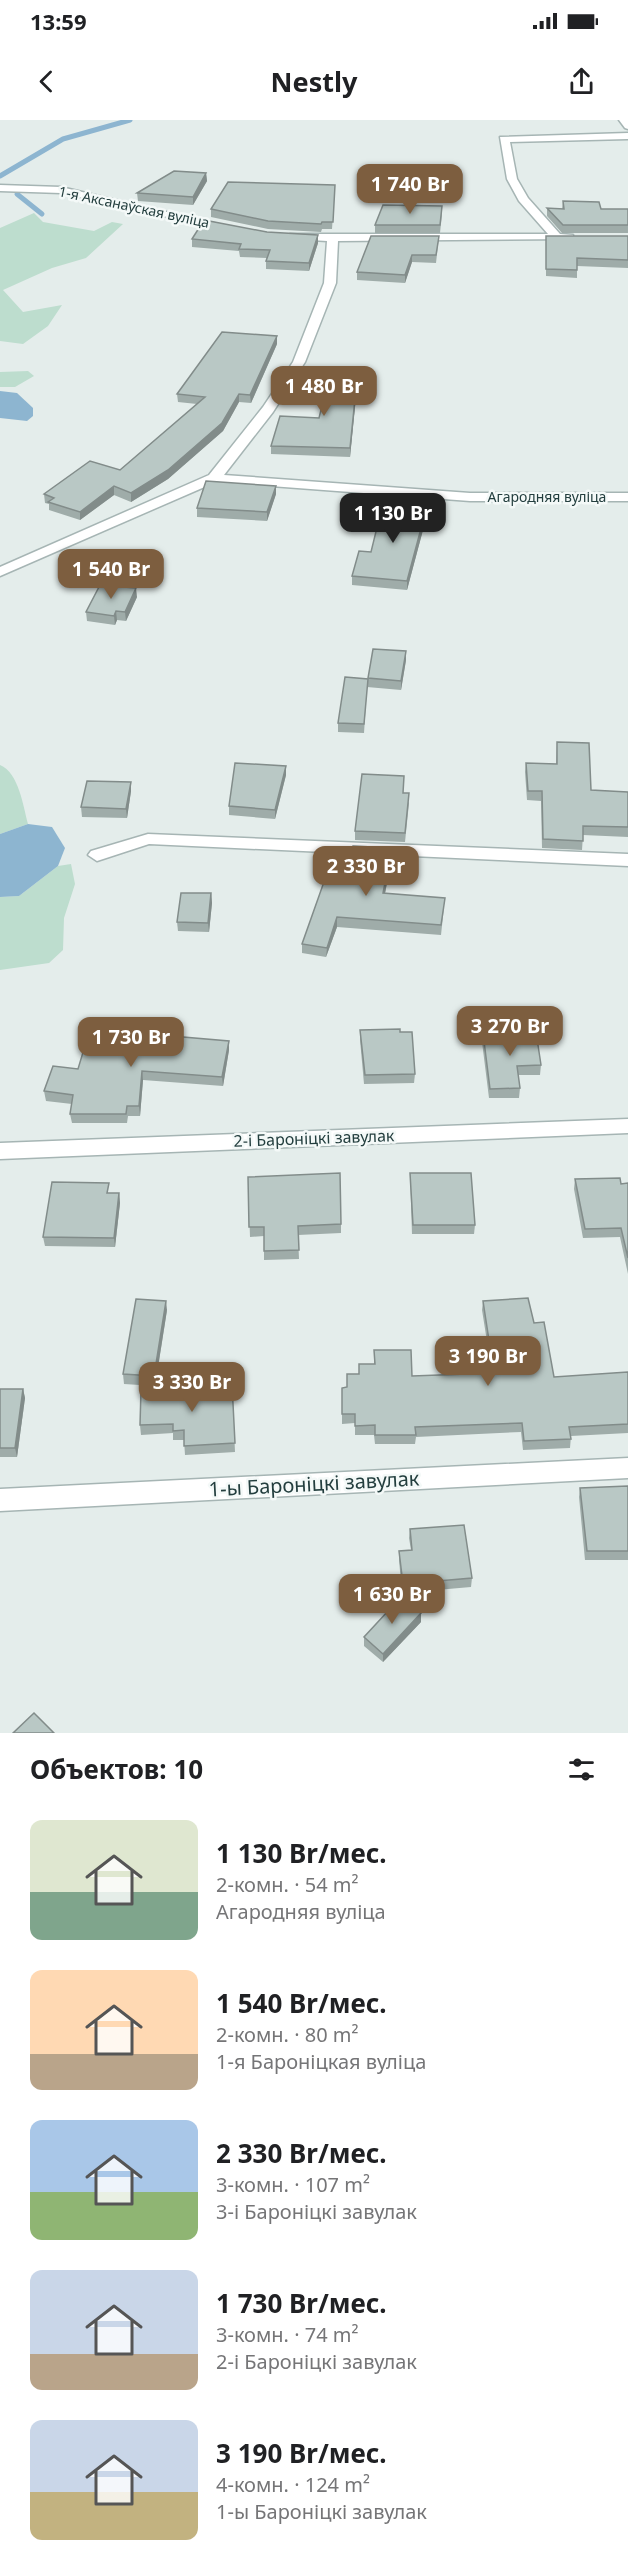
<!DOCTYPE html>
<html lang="ru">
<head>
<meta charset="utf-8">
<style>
	:root { --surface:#fff; --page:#f2f2f2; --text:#202124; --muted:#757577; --accent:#7d5e3f }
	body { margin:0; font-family:"Noto Sans",sans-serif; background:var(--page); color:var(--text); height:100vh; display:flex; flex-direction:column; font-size:22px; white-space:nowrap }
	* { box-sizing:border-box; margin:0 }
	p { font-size:20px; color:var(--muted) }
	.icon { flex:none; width:33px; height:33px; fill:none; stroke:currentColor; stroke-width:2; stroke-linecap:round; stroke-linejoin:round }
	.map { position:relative; height:1613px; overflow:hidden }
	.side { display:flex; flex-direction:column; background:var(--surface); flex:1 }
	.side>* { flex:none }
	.price { position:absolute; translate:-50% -51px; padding:0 14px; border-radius:12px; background:var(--accent); color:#fff; font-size:20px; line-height:39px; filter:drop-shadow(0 2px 3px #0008) }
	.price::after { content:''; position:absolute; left:50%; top:36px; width:18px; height:14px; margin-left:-9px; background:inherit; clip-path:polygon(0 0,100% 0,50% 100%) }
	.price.on { background:#222; color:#fff }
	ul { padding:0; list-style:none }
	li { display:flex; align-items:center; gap:18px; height:150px; padding:0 30px }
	li span { display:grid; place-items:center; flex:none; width:168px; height:120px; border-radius:12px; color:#555 }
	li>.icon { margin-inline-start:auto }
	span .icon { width:72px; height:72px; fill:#fffc; stroke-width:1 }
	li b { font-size:26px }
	h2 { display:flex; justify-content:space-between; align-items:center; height:72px; padding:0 30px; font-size:26px }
	.status { display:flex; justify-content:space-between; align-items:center; height:42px; padding:0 30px; background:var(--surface); direction:ltr }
	.status svg { height:16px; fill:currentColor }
	header { display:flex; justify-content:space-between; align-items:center; height:78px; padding:0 30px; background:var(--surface); font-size:27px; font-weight:700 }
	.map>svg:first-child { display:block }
	.green { fill:#bdddce }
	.water { fill:#8db5d0 }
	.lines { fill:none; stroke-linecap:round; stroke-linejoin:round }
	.stream { stroke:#8db5d0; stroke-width:5 }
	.street-casing { stroke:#a6b5b4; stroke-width:3 }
	.street { fill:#fff; fill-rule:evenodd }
	.wall { fill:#9faca9 }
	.shaded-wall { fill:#828c8a }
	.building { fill:#b9c8c5; stroke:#828c8a; stroke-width:1.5 }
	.labels { text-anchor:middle; stroke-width:5; stroke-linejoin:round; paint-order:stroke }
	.far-street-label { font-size:14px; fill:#233e3e; stroke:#f4f9f8 }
	.street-label { font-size:16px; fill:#233e3e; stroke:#f4f9f8 }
	.near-street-label { font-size:20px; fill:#233e3e; stroke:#f4f9f8 }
</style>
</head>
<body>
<div class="status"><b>13:59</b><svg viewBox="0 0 49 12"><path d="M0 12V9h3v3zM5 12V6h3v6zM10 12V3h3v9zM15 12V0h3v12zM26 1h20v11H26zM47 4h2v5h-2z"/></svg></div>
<header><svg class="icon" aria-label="back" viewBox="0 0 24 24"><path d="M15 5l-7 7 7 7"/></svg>Nestly<svg class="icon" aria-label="share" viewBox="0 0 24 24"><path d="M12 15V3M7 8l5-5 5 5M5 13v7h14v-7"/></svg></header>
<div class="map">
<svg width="628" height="1613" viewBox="0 0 628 1613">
	<rect width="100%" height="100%" fill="#e4edeb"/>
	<g class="green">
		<polygon points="34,93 43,102 94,111 112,102 123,104 86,138 52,148 3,170 23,192 62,185 48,206 23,224 0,221 0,108"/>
		<polygon points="28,251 34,256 15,267 0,267 0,252"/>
		<path d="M0,645c19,8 23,41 28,59l-28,10z"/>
		<polygon points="71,744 75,764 64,798 63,830 49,843 0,850 0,777 19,776 58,746"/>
	</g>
	<g class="water">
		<polygon points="0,271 17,273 33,288 33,296 27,301 0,298"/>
		<polygon points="28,704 52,707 65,728 58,746 19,776 0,777 0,714"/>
	</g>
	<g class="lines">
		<g class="stream">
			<polyline points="0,56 63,19 130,0"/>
			<polyline points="17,74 42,94"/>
		</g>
		<g class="street-casing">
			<g id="street">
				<polygon points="619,0 628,0 628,9 625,8"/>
				<polygon points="628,13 628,19 510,22 517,59 528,78 560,114 573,115 573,119 338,121 336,163 305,242 273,292 224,355 470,373 628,373 628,381 470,381 216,362 0,456 0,447 209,355 263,287 293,242 324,163 327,121 294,119 290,118 290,114 548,114 519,81 507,59 500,17"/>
				<polygon points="0,65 61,67 230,107 225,110 61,73 0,71"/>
				<polygon points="148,714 628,734 628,746 149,724 97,741 88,735 91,731"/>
				<polygon points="628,999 628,1013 0,1039 0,1023"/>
				<polygon points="628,1338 628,1358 0,1391 0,1369"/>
			</g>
		</g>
		<use href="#street" class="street"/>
	</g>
	<g class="wall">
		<polygon points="206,53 207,61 193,85 138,81 137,73"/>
		<polygon points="335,65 332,109 322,109 321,112 268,109 211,97 211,89"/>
		<polygon points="563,81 601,89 628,89 628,113 562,113 547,96 547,88 562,89"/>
		<polygon points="442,94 440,113 375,113 375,105"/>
		<polygon points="267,112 318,115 318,123 309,151 266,149 266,141 267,138 240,137 239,131 192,127 192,119"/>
		<polygon points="439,116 436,143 412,142 405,163 357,160 357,152"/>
		<polygon points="546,116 628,116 628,148 577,146 577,158 546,156"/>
		<polygon points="277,224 251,283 239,282 223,311 168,359 131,382 114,375 80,400 49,390 49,384 45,383 44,374 120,350 197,284 178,282 177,274"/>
		<polygon points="358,257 350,337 271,334 271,326 319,298"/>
		<polygon points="276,366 276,374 267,401 197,397 197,388"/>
		<polygon points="427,395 407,470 352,465 352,456 371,432"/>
		<polygon points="137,477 126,501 117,500 115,505 87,501 86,492"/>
		<polygon points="406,540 401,570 367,567 364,613 338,612 338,603 368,559"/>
		<polygon points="557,622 591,670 628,672 628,717 583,715 582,730 542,728 541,681 527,680 525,652 526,643 556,644"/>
		<polygon points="286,646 286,655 275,699 229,695 229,686"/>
		<polygon points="131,662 131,671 127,698 82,697 81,687"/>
		<polygon points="403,673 409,683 405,722 355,720 355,711"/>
		<polygon points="392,737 385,774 444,787 441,815 337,807 326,837 302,833 302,824 350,745"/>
		<polygon points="211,773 212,783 209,812 178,811 177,802"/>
		<polygon points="360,910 400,912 415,954 414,963 364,964 360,920"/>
		<polygon points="483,913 541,945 540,955 518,955 520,968 519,978 489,978 482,922"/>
		<polygon points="229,930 223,966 143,960 140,996 128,996 127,1003 72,1003 70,994 72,984 46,981 44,971 78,949"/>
		<polygon points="410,1053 475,1105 474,1114 412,1114"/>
		<polygon points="248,1057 341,1104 341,1113 298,1115 299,1139 264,1140 264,1116 250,1117"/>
		<polygon points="575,1059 621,1064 628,1063 628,1154 620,1117 583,1118 574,1069"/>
		<polygon points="110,1073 119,1073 120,1083 115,1127 45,1126 43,1117"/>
		<polygon points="483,1181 534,1203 554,1257 628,1252 628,1313 571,1316 570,1328 523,1330 521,1312 416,1317 415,1324 375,1324 374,1315 355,1315 355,1303 342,1304 342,1268 347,1267 358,1254 374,1244 374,1230 412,1256 492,1253 482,1190"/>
		<polygon points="167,1190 155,1266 124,1264 123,1254"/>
		<polygon points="232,1264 235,1332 185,1335 184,1320 173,1320 173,1313 141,1315 140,1305"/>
		<polygon points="0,1269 23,1269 25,1278 17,1337 0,1337"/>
		<polygon points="628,1366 628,1440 585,1440 579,1377 580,1368"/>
		<polygon points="410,1409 472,1458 471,1467 402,1473 399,1440 399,1431 411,1430 409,1418"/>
		<polygon points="421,1502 383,1542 364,1526 364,1517"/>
	</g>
	<g class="shaded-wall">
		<polygon points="206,53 207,61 193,85 193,77"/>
		<polygon points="318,115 318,123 309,151 309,143"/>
		<polygon points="412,135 412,142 405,163 405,155"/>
		<polygon points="277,216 277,224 251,283 250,275"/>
		<polygon points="358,249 358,257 350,337 350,328"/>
		<polygon points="239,274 239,282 223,311 168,359 131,382 131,373"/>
		<polygon points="114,366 114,375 80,400 80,392"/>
		<polygon points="276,366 276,374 267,401 267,392"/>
		<polygon points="427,386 427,395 407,470 407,461"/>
		<polygon points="136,468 137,477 126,501 125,492"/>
		<polygon points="116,491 117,500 115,505 114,496"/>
		<polygon points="406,531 406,540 401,570 401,561"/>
		<polygon points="286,646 286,655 275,699 275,690"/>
		<polygon points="131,662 131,671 127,698 126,689"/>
		<polygon points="392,728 392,737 383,783 383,773"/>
		<polygon points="211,773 212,783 209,812 208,803"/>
		<polygon points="337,797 337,807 326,837 327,828"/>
		<polygon points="229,921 229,930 223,966 222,957"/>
		<polygon points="142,951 143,960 140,996 139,986"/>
		<polygon points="119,1073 120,1083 115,1127 114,1118"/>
		<polygon points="166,1181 167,1190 155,1266 154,1256"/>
		<polygon points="23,1269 25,1278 17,1337 15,1328"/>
		<polygon points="421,1493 421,1502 383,1542 383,1534"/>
	</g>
	<g class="building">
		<polygon points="174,51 206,53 193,77 137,73"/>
		<polygon points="228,62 335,65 333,102 322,102 321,104 268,101 211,89"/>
		<polygon points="563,81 599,82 601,89 628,89 628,105 563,105 547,88 564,89"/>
		<polygon points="383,85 442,86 440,105 375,105"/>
		<polygon points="204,100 267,112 318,115 309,143 266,141 270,130 239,129 241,124 192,119"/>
		<polygon points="371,116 439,116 436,135 412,135 405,155 357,152"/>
		<polygon points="546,116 628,116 628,140 577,138 577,150 546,149"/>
		<polygon points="222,212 277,216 250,275 239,274 222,303 168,350 131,373 114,366 80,392 48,382 54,378 44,374 90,341 120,350 205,277 177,274"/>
		<polygon points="332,247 358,249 350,328 271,326 280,296 319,298"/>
		<polygon points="206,361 276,366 267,392 197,388"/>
		<polygon points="383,383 427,386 407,461 352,456 359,431 371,432"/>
		<polygon points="100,465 136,468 125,492 116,491 114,496 86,492"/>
		<polygon points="373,529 406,531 401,561 368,558"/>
		<polygon points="345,557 368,559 364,604 338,603"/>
		<polygon points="557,622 589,623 591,670 628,672 628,707 583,706 583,721 543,719 542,671 528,671 526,643 557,644"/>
		<polygon points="235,643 286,646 275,690 229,686"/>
		<polygon points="362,654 404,656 403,673 409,673 405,713 355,711"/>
		<polygon points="87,661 131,662 126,689 81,687"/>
		<polygon points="353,726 392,728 383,773 445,778 441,805 337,797 327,828 302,824 331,742 350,745"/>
		<polygon points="181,773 211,773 208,803 177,802"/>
		<polygon points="90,909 229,921 222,957 142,951 139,986 127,986 126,994 70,994 73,975 44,971 53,946 78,949"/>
		<polygon points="400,909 400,912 412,912 415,954 365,955 360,910"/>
		<polygon points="536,912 541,945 517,946 520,968 490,969 483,913"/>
		<polygon points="340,1053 341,1104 298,1106 299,1130 264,1131 264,1107 249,1107 248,1057"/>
		<polygon points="410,1053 471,1053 475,1105 413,1105"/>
		<polygon points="620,1058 621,1064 628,1063 628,1138 621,1108 585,1109 575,1059"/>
		<polygon points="52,1062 109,1063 107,1073 119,1073 114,1118 43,1117"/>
		<polygon points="528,1178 534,1203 544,1202 554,1257 628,1252 628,1304 569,1307 571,1319 524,1321 522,1303 415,1307 416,1315 375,1315 375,1305 355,1306 355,1294 342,1294 342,1268 347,1267 347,1254 359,1254 359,1244 375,1244 374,1230 411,1230 412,1256 494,1253 483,1181"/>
		<polygon points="136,1179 166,1181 154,1256 123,1254"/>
		<polygon points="232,1264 235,1323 184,1326 184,1310 173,1311 173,1304 140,1305 141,1270"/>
		<polygon points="0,1269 23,1269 15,1328 0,1328"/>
		<polygon points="628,1366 628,1431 587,1431 580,1368"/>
		<polygon points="464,1405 472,1458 403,1464 399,1431 412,1430 410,1409"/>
		<polygon points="401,1477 421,1493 383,1534 364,1517"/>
		<polygon points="34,1593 54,1613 13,1613"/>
	</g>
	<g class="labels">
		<g class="far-street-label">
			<text transform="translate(134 87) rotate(12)" y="5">1-я Аксанаўская вуліца</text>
			<text x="547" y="382">Агародняя вуліца</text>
		</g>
		<g class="street-label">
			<text transform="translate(314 1018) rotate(-2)" y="6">2-і Бароніцкі завулак</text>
		</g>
		<g class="near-street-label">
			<text transform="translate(314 1364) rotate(-3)" y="7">1-ы Бароніцкі завулак</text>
		</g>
	</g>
</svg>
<b class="price" style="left:410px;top:95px">1 740 Br</b>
<b class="price" style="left:324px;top:297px">1 480 Br</b>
<b class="price on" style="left:393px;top:424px">1 130 Br</b>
<b class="price" style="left:111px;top:480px">1 540 Br</b>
<b class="price" style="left:366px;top:777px">2 330 Br</b>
<b class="price" style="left:510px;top:937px">3 270 Br</b>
<b class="price" style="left:131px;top:948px">1 730 Br</b>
<b class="price" style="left:488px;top:1267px">3 190 Br</b>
<b class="price" style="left:192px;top:1293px">3 330 Br</b>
<b class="price" style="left:392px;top:1505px">1 630 Br</b>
</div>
<section class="side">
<h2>Объектов: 10<svg class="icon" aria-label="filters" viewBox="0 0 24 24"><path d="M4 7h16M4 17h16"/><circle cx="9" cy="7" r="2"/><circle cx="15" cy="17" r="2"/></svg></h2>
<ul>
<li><span style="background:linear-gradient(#dfe7d0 60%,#7fa58c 0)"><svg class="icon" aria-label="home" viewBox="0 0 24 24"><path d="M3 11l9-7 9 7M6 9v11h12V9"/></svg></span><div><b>1 130 Br/мес.</b><p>2-комн. · 54 m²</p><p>Агародняя вуліца</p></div></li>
<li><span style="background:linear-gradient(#ffd9b3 70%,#b9a48a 0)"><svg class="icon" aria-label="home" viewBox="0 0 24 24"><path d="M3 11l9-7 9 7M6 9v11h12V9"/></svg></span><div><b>1 540 Br/мес.</b><p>2-комн. · 80 m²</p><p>1-я Бароніцкая вуліца</p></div></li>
<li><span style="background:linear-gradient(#a9c7e8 60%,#8fb573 0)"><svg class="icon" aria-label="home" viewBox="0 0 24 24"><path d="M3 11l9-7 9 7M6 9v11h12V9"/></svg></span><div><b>2 330 Br/мес.</b><p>3-комн. · 107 m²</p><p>3-і Бароніцкі завулак</p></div></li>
<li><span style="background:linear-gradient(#c9d6e8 70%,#b9a48a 0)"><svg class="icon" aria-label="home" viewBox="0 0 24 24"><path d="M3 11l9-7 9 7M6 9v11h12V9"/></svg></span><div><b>1 730 Br/мес.</b><p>3-комн. · 74 m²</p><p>2-і Бароніцкі завулак</p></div></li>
<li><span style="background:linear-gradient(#c9d6e8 60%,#c2b280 0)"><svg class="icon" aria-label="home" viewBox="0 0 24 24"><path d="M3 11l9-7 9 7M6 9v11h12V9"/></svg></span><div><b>3 190 Br/мес.</b><p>4-комн. · 124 m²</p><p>1-ы Бароніцкі завулак</p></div></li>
</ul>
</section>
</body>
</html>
